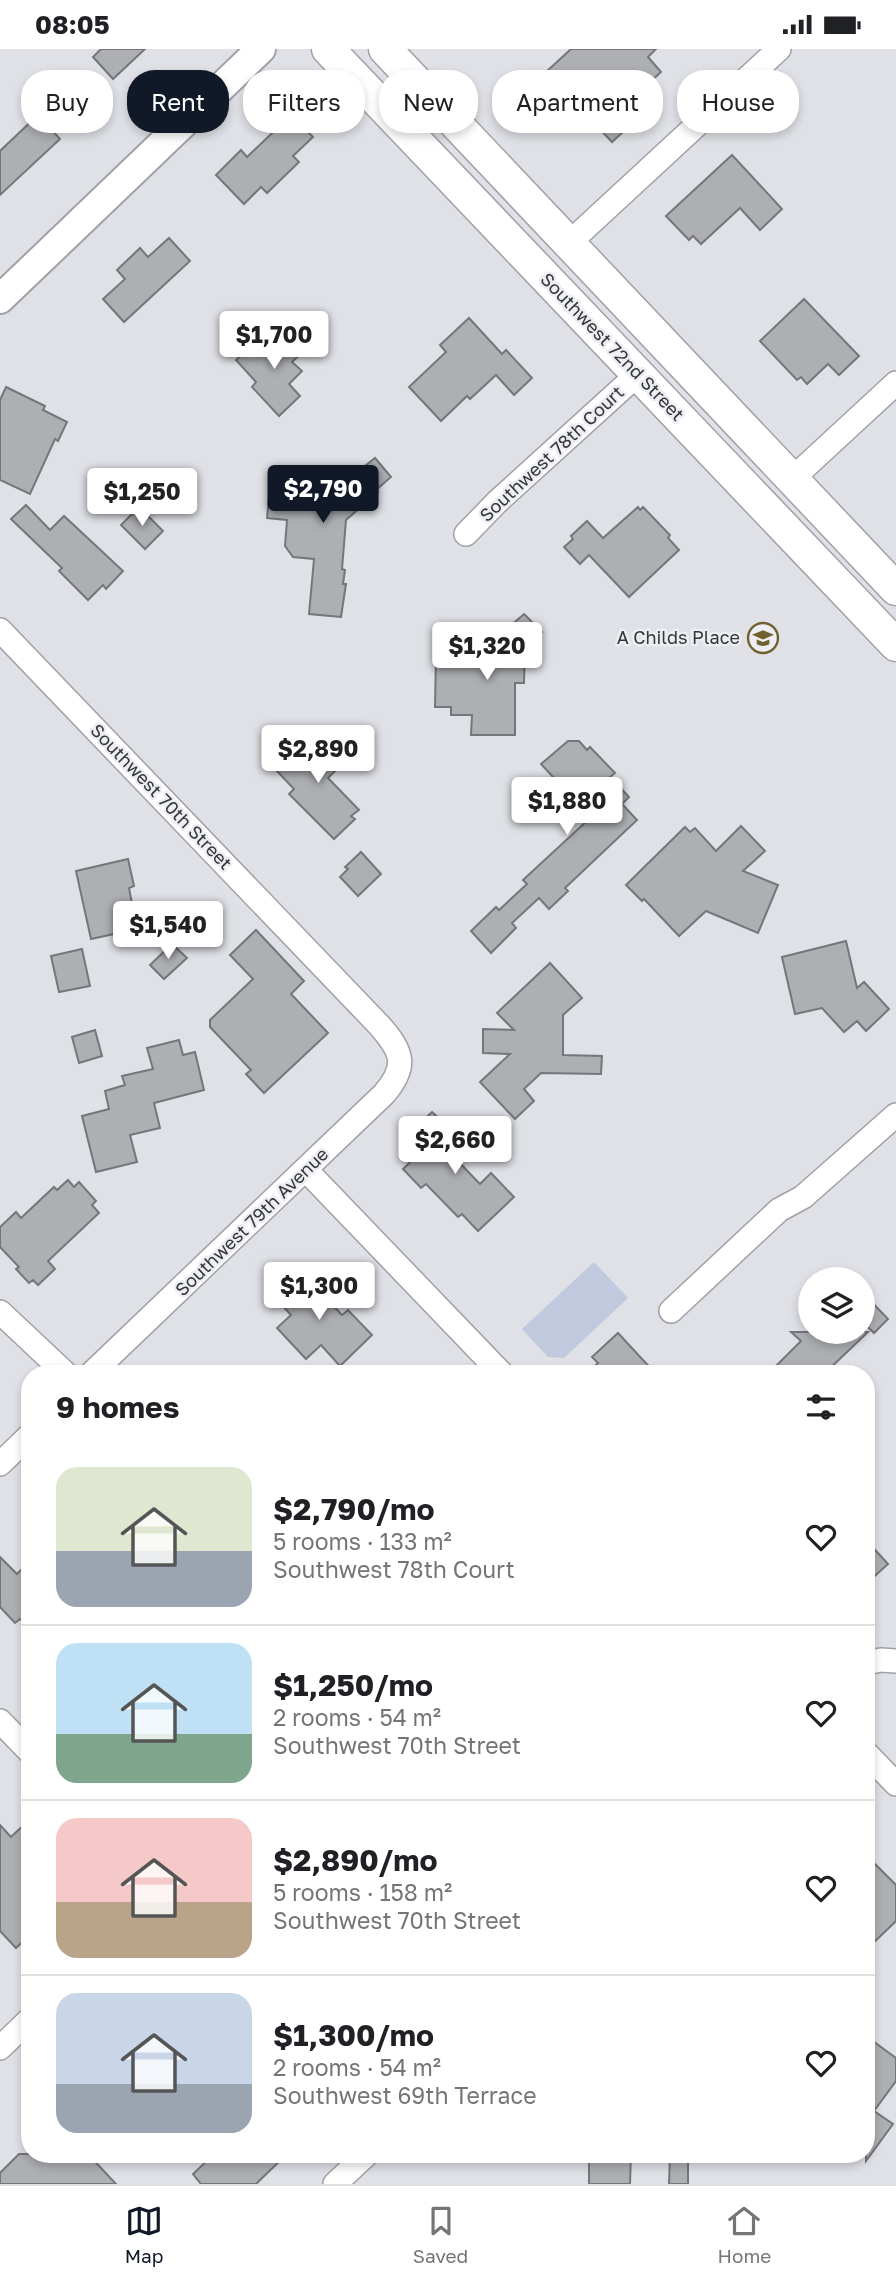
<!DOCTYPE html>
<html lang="en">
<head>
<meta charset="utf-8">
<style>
	:root { --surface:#fff; --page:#f6f6f6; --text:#202124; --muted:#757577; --line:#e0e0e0; --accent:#111827 }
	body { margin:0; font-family:"Golos Text",sans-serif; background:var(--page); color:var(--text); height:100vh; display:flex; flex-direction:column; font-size:26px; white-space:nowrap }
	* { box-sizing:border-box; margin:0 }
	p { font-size:23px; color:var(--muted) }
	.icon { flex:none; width:38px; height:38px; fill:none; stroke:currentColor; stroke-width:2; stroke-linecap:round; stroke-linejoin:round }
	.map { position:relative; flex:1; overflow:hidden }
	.drawer { position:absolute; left:21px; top:1316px; width:854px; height:798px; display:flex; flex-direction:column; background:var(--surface); border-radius:28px; box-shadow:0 4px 10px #0003 }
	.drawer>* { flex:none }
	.guide { position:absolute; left:21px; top:21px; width:854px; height:63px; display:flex; gap:14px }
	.tools { position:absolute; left:798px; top:1218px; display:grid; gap:14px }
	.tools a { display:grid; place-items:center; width:77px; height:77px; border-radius:50%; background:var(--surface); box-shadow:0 4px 10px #0003; font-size:35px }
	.price { position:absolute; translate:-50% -60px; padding:0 16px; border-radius:7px; background:#fff; color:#222; font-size:23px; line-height:46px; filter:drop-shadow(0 2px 4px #0008) }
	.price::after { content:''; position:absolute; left:50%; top:42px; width:21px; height:16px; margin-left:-10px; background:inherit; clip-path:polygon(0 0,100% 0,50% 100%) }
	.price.on { background:var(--accent); color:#fff }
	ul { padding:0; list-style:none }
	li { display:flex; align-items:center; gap:21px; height:175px; padding:0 35px }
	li+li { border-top:2px solid var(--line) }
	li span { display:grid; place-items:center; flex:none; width:196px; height:140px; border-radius:21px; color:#555 }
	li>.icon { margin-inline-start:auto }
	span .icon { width:84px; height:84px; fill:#fffc; stroke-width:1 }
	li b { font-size:30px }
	h2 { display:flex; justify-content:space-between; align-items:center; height:84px; padding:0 35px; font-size:30px }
	.pill { padding:0 24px; border-radius:28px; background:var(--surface); box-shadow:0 4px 10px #0003; font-size:24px; line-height:63px }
	.pill.on { background:var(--accent); color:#fff }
	.status { display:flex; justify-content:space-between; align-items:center; height:49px; padding:0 35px; background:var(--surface); direction:ltr }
	.status svg { height:19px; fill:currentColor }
	.dock { display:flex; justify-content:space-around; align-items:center; height:98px; border-top:2px solid var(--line); background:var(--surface); font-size:19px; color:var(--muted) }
	.dock a { display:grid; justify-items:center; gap:4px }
	.dock .on { color:var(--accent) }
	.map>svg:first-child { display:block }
	.green { fill:#c1c9de }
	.building { fill:#adafb3; stroke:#75767b; stroke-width:2 }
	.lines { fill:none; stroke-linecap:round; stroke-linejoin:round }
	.minor-casing { stroke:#9fa1a6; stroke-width:26 }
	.tertiary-casing { stroke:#9fa1a6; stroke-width:32 }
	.secondary-casing { stroke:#9fa1a6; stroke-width:35 }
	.minor { stroke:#fff; stroke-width:23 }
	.tertiary { stroke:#fff; stroke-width:28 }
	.secondary { stroke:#fff; stroke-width:32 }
	.labels { text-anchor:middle; stroke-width:5; stroke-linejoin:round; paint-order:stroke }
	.street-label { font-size:18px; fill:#353638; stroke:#eceef3 }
	.poi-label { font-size:18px; fill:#353638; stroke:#eceef3; text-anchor:end }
</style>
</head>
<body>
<div class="status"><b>08:05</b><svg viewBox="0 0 49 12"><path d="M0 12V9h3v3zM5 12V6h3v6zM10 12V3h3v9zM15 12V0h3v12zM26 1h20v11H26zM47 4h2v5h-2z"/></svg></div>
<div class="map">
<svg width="896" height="2135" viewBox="0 0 896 2135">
	<rect width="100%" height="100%" fill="#dfe1e6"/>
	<polygon class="green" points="594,1213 628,1249 564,1309 548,1308 522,1280"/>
	<g class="building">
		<polygon points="101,0 145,0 113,30 93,8"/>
		<polygon points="571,0 656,0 648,8 661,23 622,59 635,72 612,93 583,62 551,77 534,59 552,29 546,23"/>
		<polygon points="38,66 60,90 0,146 0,102"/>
		<polygon points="291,66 313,88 293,107 299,113 267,144 261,138 244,155 216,126 241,101 247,108"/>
		<polygon points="732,106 782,160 760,181 740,159 701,195 693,187 689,191 666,167"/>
		<polygon points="169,189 190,212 124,273 103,250 125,230 117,221 140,199 148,208"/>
		<polygon points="804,250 859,307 839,326 828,315 807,335 801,328 797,331 760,292"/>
		<polygon points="469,269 502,305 506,301 532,329 514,346 496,326 470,350 467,347 441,372 409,338 446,303 440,296"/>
		<polygon points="288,283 304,302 292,313 302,322 289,335 300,347 279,367 252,338 256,333 236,311 259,290 265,296 271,290 276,295"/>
		<polygon points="6,338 45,357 43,361 67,373 58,392 55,390 30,445 0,431 0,351"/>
		<polygon points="375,409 391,428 376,441 378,443 346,471 342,520 345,521 343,535 346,535 341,568 309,565 314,510 293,508 285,497 287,471 267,469 271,428 323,432 324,422 355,425"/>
		<polygon points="26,456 50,481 64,467 123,522 106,540 103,536 88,551 59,522 62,519 11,470"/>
		<polygon points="139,458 163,482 145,500 121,476"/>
		<polygon points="638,458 640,461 643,458 670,486 668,489 679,501 629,548 589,506 580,515 564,498 573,490 571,487 587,472 603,489"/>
		<polygon points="524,565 542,583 525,601 524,634 515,634 515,686 471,686 472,666 451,666 451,658 435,658 436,606 455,606 455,610 511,611 494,591"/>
		<polygon points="320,688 345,712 328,729 359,761 351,767 355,770 334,790 289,745 294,740 274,719 302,690 309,698"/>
		<polygon points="568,692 579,692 587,701 590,698 615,724 610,728 629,748 622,755 637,771 565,839 568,842 549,860 539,849 512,874 516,879 491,904 471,882 496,858 499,861 527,835 523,831 589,770 578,759 580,757 541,715"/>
		<polygon points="741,777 765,802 743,822 778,836 758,884 706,862 679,887 644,850 642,852 626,836 685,778 690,783 695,779 716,802"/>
		<polygon points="361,803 381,825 358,847 340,828 348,820 345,818"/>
		<polygon points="128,810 134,837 129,839 137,880 91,890 76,822"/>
		<polygon points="256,881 304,932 291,945 328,984 264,1044 246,1025 251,1021 210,978 210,971 253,930 230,906"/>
		<polygon points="846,892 857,939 864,933 889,960 866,982 857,972 844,983 822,959 795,965 782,908"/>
		<polygon points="172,895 187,909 164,930 150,916"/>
		<polygon points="82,900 90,937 59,943 51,907"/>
		<polygon points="550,914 582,949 563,966 563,1006 602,1007 601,1025 541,1024 524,1040 534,1052 515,1070 480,1033 510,1005 483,1004 483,980 514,981 497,964"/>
		<polygon points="95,981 102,1007 79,1014 72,988"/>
		<polygon points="179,991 183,1006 195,1003 204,1041 154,1054 160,1079 130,1086 137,1113 96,1123 82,1067 109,1060 105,1042 125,1036 122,1027 153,1020 147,999"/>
		<polygon points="432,1063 466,1094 452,1106 480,1135 491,1124 514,1148 478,1182 462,1165 458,1168 426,1135 421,1139 403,1120 432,1092 417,1077"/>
		<polygon points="68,1131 74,1138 79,1133 96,1152 92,1156 99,1164 48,1212 55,1220 38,1236 33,1231 29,1234 16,1220 19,1218 0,1198 0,1178 16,1163 21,1169 54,1138 57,1141"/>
		<polygon points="295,1222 300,1227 303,1224 342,1266 348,1261 372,1286 340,1317 321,1296 306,1310 277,1279 291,1266 280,1254 287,1247 278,1238"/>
		<polygon points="863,1244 888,1270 874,1284 863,1273"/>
		<polygon points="791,1283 868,1283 824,1325 768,1325 801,1292"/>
		<polygon points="618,1284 656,1325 587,1325 598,1314 592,1308"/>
		<polygon points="866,1491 888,1515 866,1535"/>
		<polygon points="0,1508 17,1525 21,1521 30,1530 30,1579 20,1570 15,1574 0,1558"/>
		<polygon points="30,1770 30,1886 16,1899 0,1882 0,1776 11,1788"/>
		<polygon points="866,1806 896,1836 896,1872 866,1901"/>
		<polygon points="866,1987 896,2009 896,2032 874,2062 893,2075 866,2112"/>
		<polygon points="19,2105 88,2105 116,2135 0,2135 0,2124"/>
		<polygon points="214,2105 287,2105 256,2135 201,2135 193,2125"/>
		<polygon points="595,2105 631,2105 630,2135 589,2135 589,2110 595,2110"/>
		<polygon points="670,2105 688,2105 688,2135 669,2135"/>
	</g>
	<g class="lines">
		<g class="minor-casing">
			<g id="minor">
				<polyline points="568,195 779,0"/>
				<polyline points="791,431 896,334"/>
				<polyline points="466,485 497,453 638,325"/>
				<path d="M0,581l379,395c24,27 29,41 5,69l-293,280"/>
				<polyline points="306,1121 502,1325"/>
				<polyline points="671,1262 779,1161 803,1148 896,1066"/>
				<polyline points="0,1263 66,1325"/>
				<polyline points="0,1415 30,1386"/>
				<polyline points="866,1614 881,1611 896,1612"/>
				<polyline points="0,1672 30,1703"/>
				<polyline points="866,1704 896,1735"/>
				<polyline points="0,1999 30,1970"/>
				<polyline points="335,2135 367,2105"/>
			</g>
		</g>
		<g class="tertiary-casing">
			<polyline id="tertiary" points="0,250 261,0"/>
		</g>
		<g class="secondary-casing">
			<g id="secondary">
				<polyline points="328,0 896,596"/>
				<polyline points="385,0 896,540"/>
			</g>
		</g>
		<use href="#minor" class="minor"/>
		<use href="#tertiary" class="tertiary"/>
		<use href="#secondary" class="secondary"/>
	</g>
	<defs>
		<g id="school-ring" transform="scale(1.575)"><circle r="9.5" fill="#eceef3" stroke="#71612e" stroke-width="1.5"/><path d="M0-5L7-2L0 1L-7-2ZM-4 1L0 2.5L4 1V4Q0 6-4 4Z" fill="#71612e"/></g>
	</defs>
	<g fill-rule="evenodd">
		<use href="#school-ring" x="763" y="589"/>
	</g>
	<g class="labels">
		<g class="street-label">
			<text transform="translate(612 298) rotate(46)" y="6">Southwest 72nd Street</text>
			<text transform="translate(552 405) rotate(-43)" y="6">Southwest 78th Court</text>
			<text transform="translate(161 748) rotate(46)" y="6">Southwest 70th Street</text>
			<text transform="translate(252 1173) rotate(-44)" y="6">Southwest 79th Avenue</text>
		</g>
		<g class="poi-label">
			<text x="740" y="595">A Childs Place</text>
		</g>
	</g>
</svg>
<div class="tools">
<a><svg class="icon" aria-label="layers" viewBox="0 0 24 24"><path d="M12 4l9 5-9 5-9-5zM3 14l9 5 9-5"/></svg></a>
</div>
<b class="price" style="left:274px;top:322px">$1,700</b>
<b class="price on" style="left:323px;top:476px">$2,790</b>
<b class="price" style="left:142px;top:479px">$1,250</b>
<b class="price" style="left:487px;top:633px">$1,320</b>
<b class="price" style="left:318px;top:736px">$2,890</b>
<b class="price" style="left:567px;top:788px">$1,880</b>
<b class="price" style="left:168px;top:912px">$1,540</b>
<b class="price" style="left:455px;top:1127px">$2,660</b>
<b class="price" style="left:319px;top:1273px">$1,300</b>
<div class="guide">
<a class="pill">Buy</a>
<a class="pill on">Rent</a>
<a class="pill">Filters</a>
<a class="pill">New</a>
<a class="pill">Apartment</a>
<a class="pill">House</a>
</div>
<section class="drawer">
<h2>9 homes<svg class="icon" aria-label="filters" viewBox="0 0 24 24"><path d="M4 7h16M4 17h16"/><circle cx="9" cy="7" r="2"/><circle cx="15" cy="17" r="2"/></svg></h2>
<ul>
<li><span style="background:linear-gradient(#dfe7d0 60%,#9aa5b1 0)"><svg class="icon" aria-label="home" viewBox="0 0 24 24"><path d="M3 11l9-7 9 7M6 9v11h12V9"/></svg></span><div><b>$2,790/mo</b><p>5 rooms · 133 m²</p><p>Southwest 78th Court</p></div><svg class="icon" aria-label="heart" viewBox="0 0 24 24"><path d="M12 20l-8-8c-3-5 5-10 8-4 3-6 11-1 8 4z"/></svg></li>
<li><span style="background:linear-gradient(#bfe0f5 65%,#7fa58c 0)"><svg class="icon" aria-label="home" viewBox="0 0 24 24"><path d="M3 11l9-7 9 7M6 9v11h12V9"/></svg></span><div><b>$1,250/mo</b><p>2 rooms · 54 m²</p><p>Southwest 70th Street</p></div><svg class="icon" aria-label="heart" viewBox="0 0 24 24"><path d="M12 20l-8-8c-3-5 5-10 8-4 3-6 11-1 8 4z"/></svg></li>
<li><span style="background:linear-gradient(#f6c9c9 60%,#b9a48a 0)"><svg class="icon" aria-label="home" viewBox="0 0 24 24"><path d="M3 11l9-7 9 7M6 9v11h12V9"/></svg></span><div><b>$2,890/mo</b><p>5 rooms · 158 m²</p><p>Southwest 70th Street</p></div><svg class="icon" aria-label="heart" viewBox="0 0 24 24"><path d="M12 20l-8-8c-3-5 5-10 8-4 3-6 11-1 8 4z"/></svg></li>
<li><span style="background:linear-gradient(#c9d6e8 65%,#9aa5b1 0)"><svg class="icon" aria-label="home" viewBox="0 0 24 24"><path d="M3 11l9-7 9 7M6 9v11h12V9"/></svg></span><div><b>$1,300/mo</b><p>2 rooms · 54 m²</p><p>Southwest 69th Terrace</p></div><svg class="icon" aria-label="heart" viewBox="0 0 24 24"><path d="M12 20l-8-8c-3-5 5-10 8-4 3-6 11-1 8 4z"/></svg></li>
</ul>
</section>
</div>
<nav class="dock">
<a class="on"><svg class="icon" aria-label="map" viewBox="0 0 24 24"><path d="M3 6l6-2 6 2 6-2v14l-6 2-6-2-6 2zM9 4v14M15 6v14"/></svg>Map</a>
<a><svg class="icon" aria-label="saved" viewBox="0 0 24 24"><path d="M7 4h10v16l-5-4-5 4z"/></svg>Saved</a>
<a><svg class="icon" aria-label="home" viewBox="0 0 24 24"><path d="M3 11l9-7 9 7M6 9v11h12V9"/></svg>Home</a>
</nav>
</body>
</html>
